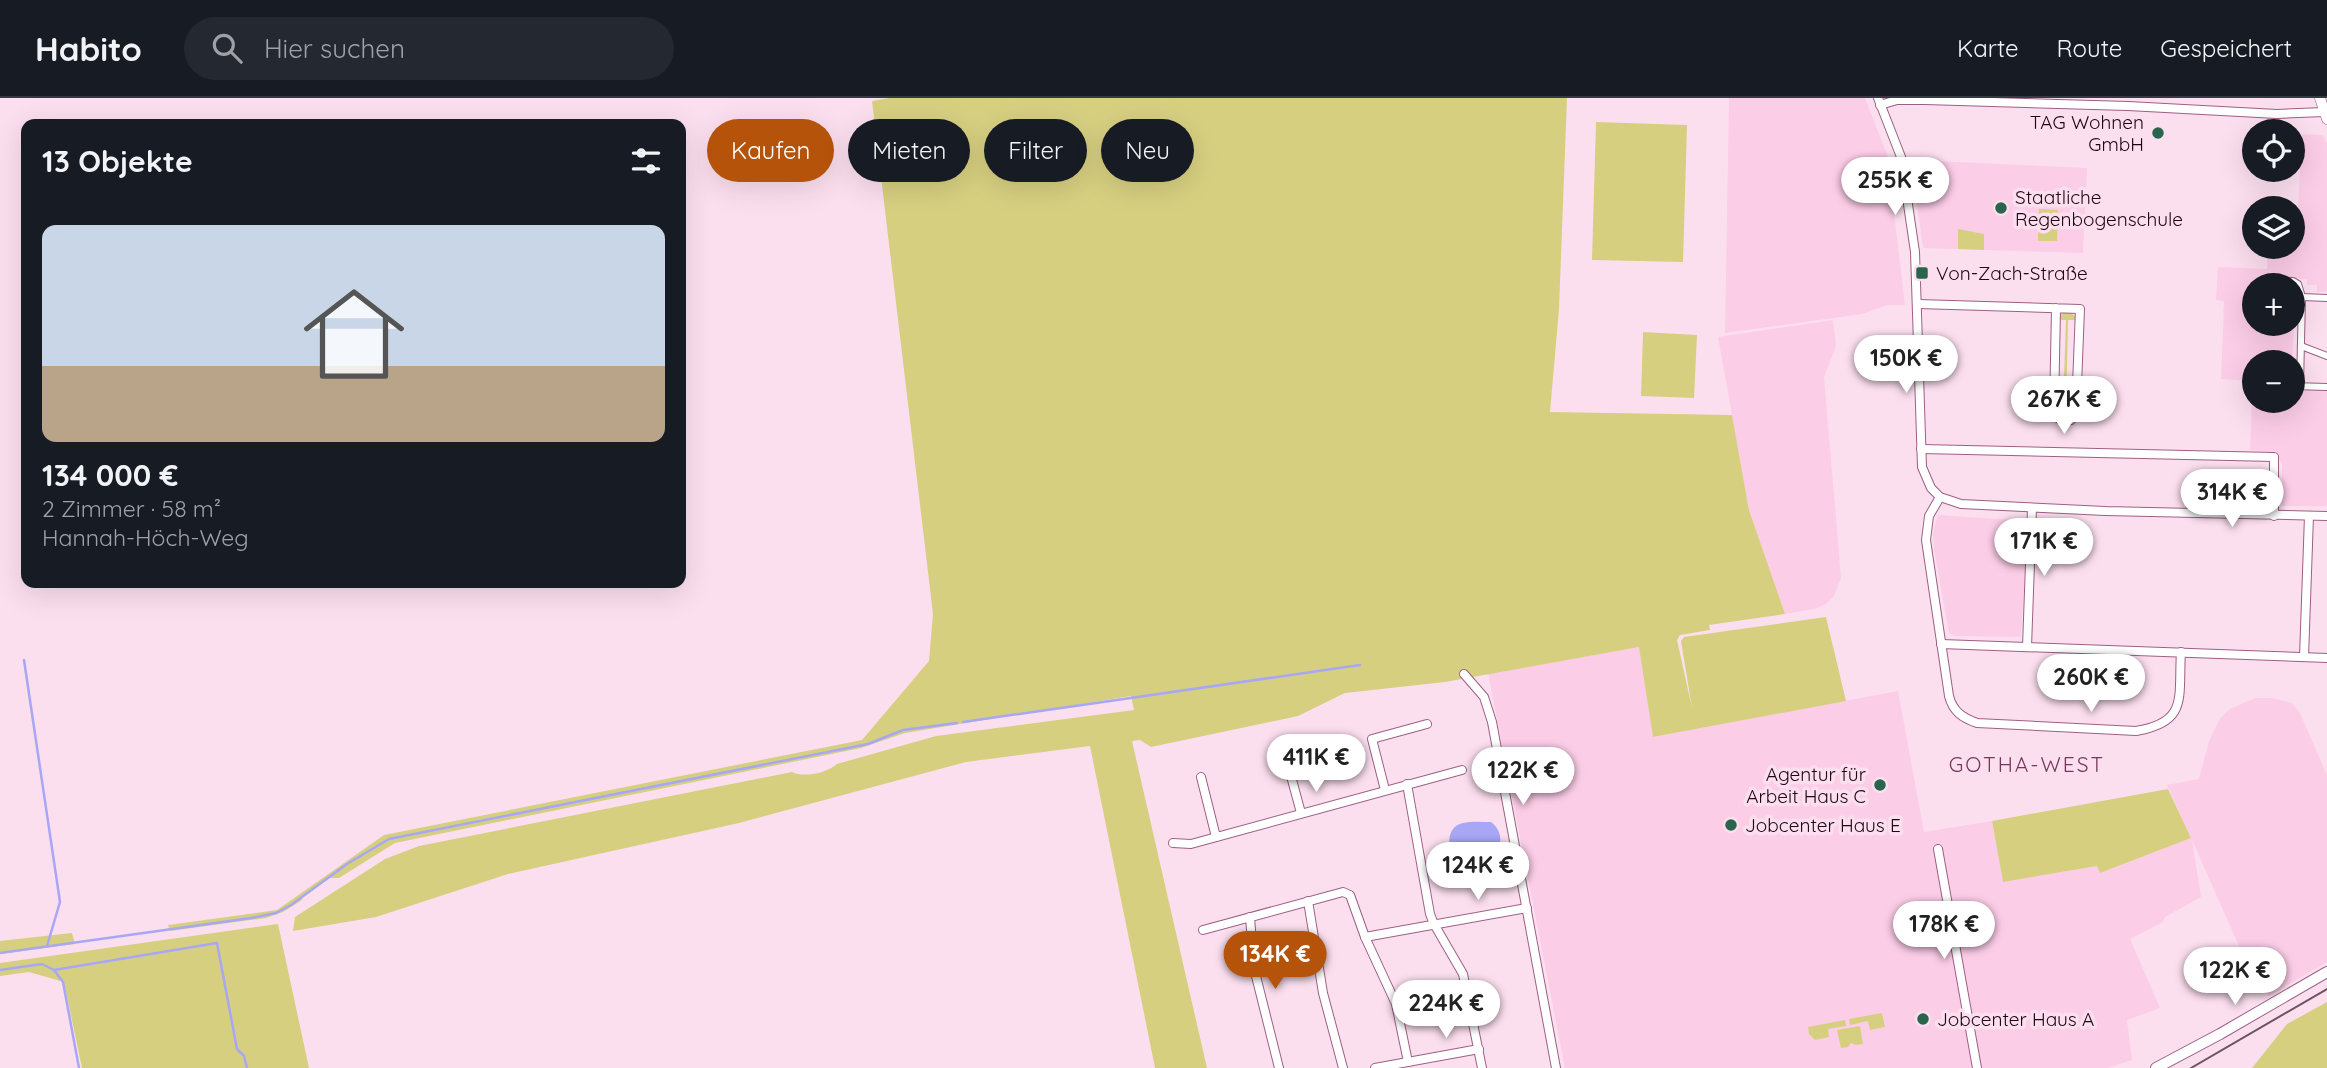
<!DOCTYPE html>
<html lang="de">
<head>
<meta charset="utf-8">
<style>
	:root { --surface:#171b24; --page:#242831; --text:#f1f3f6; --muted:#9ea1a6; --line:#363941; --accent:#b45309 }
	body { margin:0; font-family:Quicksand,sans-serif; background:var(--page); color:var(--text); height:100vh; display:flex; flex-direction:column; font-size:26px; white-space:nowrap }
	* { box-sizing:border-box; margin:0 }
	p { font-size:23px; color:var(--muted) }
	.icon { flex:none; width:38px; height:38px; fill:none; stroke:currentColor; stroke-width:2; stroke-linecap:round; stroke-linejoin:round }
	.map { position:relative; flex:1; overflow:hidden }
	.drawer { position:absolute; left:21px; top:21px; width:665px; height:469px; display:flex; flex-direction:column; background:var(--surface); border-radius:14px; box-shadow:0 7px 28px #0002 }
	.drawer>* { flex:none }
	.hud { position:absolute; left:707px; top:21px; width:665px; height:63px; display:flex; gap:14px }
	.controls { position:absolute; left:2242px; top:21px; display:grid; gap:14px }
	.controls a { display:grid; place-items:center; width:63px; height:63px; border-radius:50%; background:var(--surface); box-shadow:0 7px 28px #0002; font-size:35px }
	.price { position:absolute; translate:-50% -60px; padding:0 16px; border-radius:24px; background:#fff; color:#222; font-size:23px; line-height:46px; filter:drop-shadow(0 2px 4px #0008) }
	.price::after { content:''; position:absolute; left:50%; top:42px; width:21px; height:16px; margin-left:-10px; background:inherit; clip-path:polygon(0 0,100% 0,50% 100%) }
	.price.active { background:var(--accent); color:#fff }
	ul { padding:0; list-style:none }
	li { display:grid; align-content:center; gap:14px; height:371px; padding:0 21px }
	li+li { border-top:2px solid var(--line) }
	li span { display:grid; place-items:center; height:217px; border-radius:14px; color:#555 }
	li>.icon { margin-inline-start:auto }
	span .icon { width:126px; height:126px; fill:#fffc; stroke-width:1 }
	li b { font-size:30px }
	h2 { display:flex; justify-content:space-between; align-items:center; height:84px; padding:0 21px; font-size:30px }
	.tag { padding:0 24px; border-radius:32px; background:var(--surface); box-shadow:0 7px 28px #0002; font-size:24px; line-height:63px }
	.tag.active { background:var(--accent); color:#fff }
	header { display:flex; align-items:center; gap:42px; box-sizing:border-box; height:98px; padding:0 35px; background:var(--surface); border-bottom:2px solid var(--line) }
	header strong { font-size:33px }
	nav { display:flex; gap:38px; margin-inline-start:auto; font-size:24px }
	.search { width:490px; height:63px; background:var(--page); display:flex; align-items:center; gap:18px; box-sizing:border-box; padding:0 24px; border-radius:38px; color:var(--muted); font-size:26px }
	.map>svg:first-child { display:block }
	.built { fill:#fccde7 }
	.green { fill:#d7cf80 }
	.water { fill:#a7a7f6 }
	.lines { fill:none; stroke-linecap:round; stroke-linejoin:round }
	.stream { stroke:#a7a7f6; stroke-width:2.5 }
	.pedestrian-casing { stroke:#9d5f84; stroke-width:8 }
	.minor-casing { stroke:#9d5f84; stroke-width:10 }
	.tertiary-casing { stroke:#9d5f84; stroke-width:11 }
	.secondary-casing { stroke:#9d5f84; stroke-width:12 }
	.pedestrian { stroke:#fff; stroke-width:6 }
	.minor { stroke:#fff; stroke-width:8 }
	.tertiary { stroke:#fff; stroke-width:10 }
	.secondary { stroke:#fff; stroke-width:10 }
	.tram { stroke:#6c5362; stroke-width:2 }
	.poi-dot { fill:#2b644c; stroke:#fcdfef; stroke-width:2.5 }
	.labels { text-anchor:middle; stroke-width:7; stroke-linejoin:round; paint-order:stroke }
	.poi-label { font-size:19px; fill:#1d0615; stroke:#fcdfef; text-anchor:start }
	.neighbourhood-label { font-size:21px; letter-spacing:2px; fill:#73395d; stroke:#fcdfef }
</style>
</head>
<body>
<header>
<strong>Habito</strong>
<div class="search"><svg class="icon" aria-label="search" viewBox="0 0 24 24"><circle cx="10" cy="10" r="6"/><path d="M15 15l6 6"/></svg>Hier suchen</div>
<nav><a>Karte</a><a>Route</a><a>Gespeichert</a></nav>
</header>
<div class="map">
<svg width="2327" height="970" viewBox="0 0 2327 970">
	<rect width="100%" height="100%" fill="#fcdfef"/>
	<g class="built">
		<polygon points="1729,0 1865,0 1887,56 1905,207 1887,207 1862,216 1725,235"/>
		<polygon points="2302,36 2323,37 2327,46 2327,194 2317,194 2317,187 2307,187 2307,181 2285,180 2284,187 2254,187 2254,226 2292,226 2293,208 2295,208 2292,264 2254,264 2254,283 2221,281 2224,203 2216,202 2218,169 2267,171 2268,149 2292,149 2293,117 2298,112"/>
		<polygon points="1911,62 2087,70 2083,155 1923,150"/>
		<polygon points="1833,222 1836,248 1824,279 1841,480 1834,498 1826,506 1814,511 1785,516 1749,412 1718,239"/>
		<polygon points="2293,292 2327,293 2327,408 2282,408 2282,367 2280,362 2273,354 2250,352 2252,299 2254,297 2254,303 2292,303"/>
		<polygon points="1938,417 2028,423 2021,539 1954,538 1949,535 1934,451 1933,435"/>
		<polygon points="1640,549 1653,639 1898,593 1924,734 1992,723 2003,784 2097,768 2100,775 2191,740 2167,687 2199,681 2209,643 2220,620 2230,611 2255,600 2272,600 2292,605 2300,615 2327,677 2327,864 2269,898 2243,857 2192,742 2201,799 2165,819 2163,824 2130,841 2160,910 2127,922 2132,962 2108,970 1565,970 1488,575"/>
	</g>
	<g class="green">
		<path d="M889,0h678l-8,211 -9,103 182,3 17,95 36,104 -76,11 1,5 -30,5 -3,5 15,68 -11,-67 3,-4 142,-20 20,84 -193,36 -14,-90 -194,35 -100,11 -47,23 -147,31 -11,-7 -8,1 75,327h-52l-65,-322 -124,16 -227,61 -231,51 -132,43 -83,14 2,-14 90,-58 34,-13 373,-74c12,6 35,1 45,-8l99,-28 198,-26 -3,-14 -226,37 -44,15 -466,95 -56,35h-9l-29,19 1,3 -19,12 -17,6 -96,13 -2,-6 109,-15 107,-75 478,-95 67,-79 4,-47 -61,-513z"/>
		<polygon points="1596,24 1687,27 1683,164 1592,162"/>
		<polygon points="2039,111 2058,112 2057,143 2038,143"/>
		<polygon points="1958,131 1984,136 1984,152 1958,151"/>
		<polygon points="2068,213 2075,218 2076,222 2068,222 2066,310 2073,311 2069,318 2060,317 2056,310 2063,310 2066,222 2059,222 2060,217"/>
		<polygon points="1643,234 1697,237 1694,300 1641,298"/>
		<polygon points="2168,691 2191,740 2100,775 2097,768 2003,784 1992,723"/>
		<polygon points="278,826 309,970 82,970 64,884 29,874 0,878 0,865"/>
		<polygon points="72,835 75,846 0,856 0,843"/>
		<polygon points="2327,904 2327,970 2252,970 2287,926"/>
		<polygon points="1882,915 1885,929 1870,932 1868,923 1850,927 1849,921"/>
		<polygon points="1845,922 1846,928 1828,931 1829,939 1815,942 1809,936 1808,929"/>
		<polygon points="1860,928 1863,946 1856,947 1851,945 1848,949 1841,950 1837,932"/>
	</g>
	<path class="water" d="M1491,724c9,7 12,17 7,28l-39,9c-13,-8 -14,-32 4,-36 8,-2 19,-1 28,-1z"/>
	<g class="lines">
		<g class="stream">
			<polyline points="24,562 60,804 47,848"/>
			<polyline points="963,624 1360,567"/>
			<polyline points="0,855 251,820 276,815 291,807 347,766 389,741 868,646 903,632 957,625"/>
			<polyline points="0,872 42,866 54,872 63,884 79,970"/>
			<polyline points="54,872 217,845 237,951 244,958 247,970"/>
		</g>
		<g class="pedestrian-casing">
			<g id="pedestrian">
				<polyline points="2265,182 2293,183 2298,186 2302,199 2300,288"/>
				<polyline points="2302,199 2327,200"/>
				<polyline points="2301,248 2327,258"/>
				<polyline points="2292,288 2327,289"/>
			</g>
		</g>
		<g class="minor-casing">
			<g id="minor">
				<polyline points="1878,0 1901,59 1915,154 1922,369 1931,390 1940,399 1961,406 2105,413 2327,418"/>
				<polyline points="1880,7 1897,2 1925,2 2128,8 2277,16 2324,14"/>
				<path d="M1918,206l162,5 -4,102 -5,9c-10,2 -15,-1 -17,-10l2,-102"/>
				<polyline points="1921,351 2274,359 2274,418"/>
				<path d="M1940,399l-11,19 -3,24 23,156c4,16 14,22 28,27l159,8c53,-9 42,-34 45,-79"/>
				<polyline points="1941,546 2327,560"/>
				<polyline points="2027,549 2032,410"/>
				<polyline points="2304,559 2309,418"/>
				<polyline points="1464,576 1484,599 1492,624 1556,970"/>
				<polyline points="1285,656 1301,715"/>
				<polyline points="1201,679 1216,739"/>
				<polyline points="1407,686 1430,816 1434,826 1463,876 1482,970"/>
				<polyline points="1385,692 1372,641 1427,626"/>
				<polyline points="1173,745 1191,746 1462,672"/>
				<polyline points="1938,751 1977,970"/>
				<polyline points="1308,803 1323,895 1343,970"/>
				<polyline points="1250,819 1254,870 1279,970"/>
				<polyline points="1203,832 1343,794 1350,797 1365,839 1396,906 1408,964"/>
				<polyline points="1365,839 1527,810"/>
				<polyline points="1375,970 1479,951"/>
			</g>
		</g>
		<g class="tertiary-casing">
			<polyline id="tertiary" points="2320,0 2327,21"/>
		</g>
		<g class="secondary-casing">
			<polyline id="secondary" points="2156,970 2220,936 2327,874"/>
		</g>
		<use href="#pedestrian" class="pedestrian"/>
		<use href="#minor" class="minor"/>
		<use href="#tertiary" class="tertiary"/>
		<use href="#secondary" class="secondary"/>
		<polyline class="tram" points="2191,970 2327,891"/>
	</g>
	<g class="poi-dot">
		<circle cx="2158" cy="35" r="7"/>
		<circle cx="2001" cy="110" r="7"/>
		<rect x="1915" y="168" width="14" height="14" rx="3.5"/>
		<circle cx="1880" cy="687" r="7"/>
		<circle cx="1731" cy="727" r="7"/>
		<circle cx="1923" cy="921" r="7"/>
	</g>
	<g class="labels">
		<g class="poi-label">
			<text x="2144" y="31" text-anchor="end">TAG Wohnen<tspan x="2144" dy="22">GmbH</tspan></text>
			<text x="2015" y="106">Staatliche<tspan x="2015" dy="22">Regenbogenschule</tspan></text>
			<text x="1936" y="182">Von-Zach-Straße</text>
			<text x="1866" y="683" text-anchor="end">Agentur für<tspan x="1866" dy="22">Arbeit Haus C</tspan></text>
			<text x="1745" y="734">Jobcenter Haus E</text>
			<text x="1937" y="928">Jobcenter Haus A</text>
		</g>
		<g class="neighbourhood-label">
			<text x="2027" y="674">GOTHA-WEST</text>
		</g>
	</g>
</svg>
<div class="controls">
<a><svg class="icon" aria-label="locate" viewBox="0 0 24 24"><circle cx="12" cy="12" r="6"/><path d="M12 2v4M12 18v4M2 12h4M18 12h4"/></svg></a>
<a><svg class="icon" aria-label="layers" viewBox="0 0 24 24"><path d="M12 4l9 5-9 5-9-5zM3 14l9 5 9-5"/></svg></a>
<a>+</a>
<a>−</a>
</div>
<b class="price" style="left:1895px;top:119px">255K €</b>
<b class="price" style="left:1906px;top:297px">150K €</b>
<b class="price" style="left:2064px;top:338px">267K €</b>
<b class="price" style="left:2232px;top:431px">314K €</b>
<b class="price" style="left:2044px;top:480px">171K €</b>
<b class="price" style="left:2091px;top:616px">260K €</b>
<b class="price" style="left:1316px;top:696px">411K €</b>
<b class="price" style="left:1523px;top:709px">122K €</b>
<b class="price" style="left:1478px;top:804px">124K €</b>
<b class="price" style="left:1944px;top:863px">178K €</b>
<b class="price active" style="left:1275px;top:893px">134K €</b>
<b class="price" style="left:2235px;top:909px">122K €</b>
<b class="price" style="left:1446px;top:942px">224K €</b>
<div class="hud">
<a class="tag active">Kaufen</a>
<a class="tag">Mieten</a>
<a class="tag">Filter</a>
<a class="tag">Neu</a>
</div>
<section class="drawer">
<h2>13 Objekte<svg class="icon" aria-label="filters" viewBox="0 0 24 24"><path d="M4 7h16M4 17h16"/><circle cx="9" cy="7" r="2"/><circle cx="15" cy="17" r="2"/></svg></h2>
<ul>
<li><span style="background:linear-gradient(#c9d6e8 65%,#b9a48a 0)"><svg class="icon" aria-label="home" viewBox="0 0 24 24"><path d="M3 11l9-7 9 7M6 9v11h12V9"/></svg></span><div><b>134 000 €</b><p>2 Zimmer · 58 m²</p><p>Hannah-Höch-Weg</p></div></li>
</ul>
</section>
</div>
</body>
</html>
